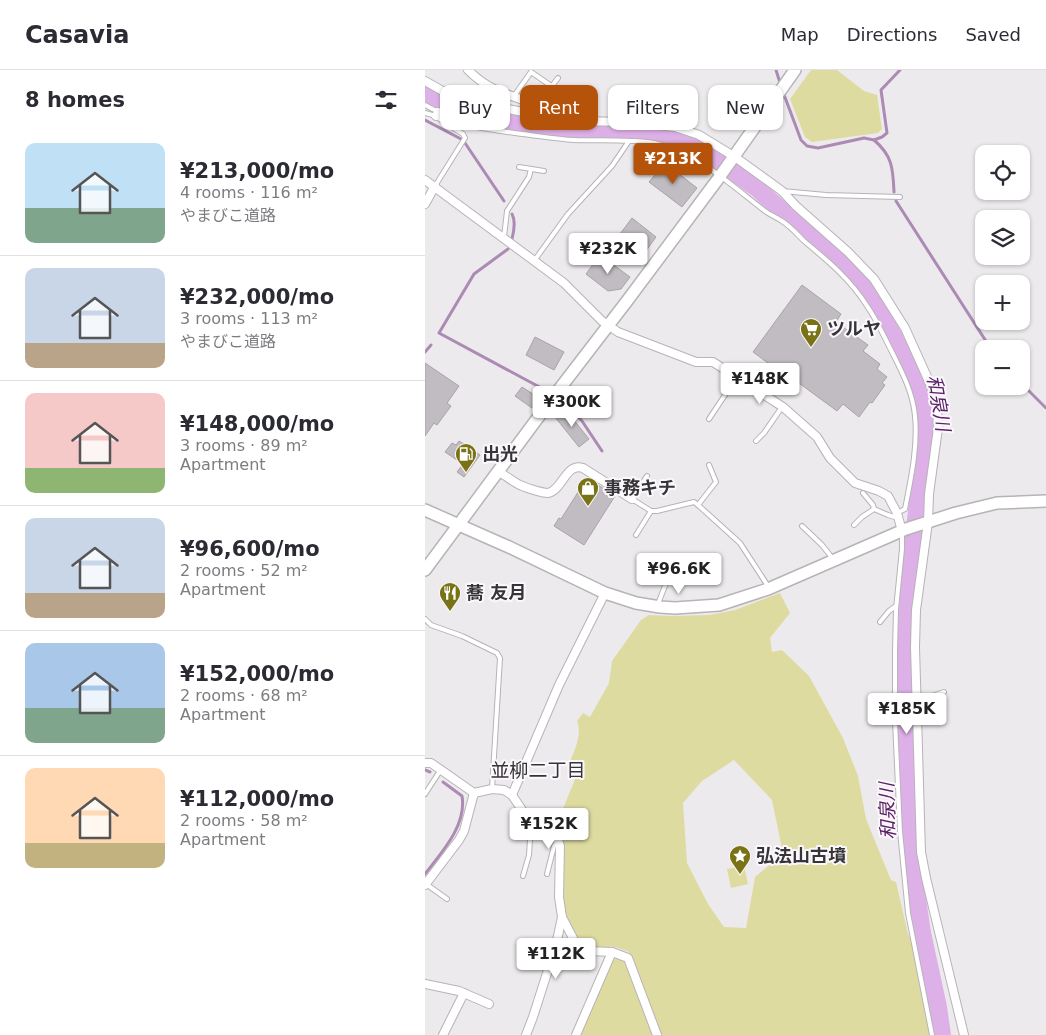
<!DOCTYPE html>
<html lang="en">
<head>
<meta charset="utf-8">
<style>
	:root { --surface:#fff; --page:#f2f2f3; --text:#2b2b33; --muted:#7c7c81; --line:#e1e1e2; --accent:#b45309 }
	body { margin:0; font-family:"DejaVu Sans","Noto Sans JP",sans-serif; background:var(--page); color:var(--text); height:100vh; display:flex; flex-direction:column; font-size:19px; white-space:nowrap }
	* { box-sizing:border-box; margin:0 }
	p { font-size:16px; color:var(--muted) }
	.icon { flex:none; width:28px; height:28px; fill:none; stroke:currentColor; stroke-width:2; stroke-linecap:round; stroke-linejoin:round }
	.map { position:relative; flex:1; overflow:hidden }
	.side { display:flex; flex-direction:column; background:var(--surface); width:425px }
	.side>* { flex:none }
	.hud { position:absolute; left:15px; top:15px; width:475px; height:45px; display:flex; gap:10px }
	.buttons { position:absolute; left:550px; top:75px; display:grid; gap:10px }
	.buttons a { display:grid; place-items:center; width:55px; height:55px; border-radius:10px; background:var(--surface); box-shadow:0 1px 4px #0004; font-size:25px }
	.price { position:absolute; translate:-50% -42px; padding:0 11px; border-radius:5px; background:#fff; color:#222; font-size:16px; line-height:32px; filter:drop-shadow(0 1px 2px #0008) }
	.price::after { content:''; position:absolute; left:50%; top:30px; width:15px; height:11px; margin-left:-8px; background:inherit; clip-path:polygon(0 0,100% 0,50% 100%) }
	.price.selected { background:var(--accent); color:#fff }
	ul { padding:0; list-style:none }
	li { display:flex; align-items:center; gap:15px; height:125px; padding:0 25px }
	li+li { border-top:1px solid var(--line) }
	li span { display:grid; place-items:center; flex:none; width:140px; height:100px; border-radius:10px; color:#555 }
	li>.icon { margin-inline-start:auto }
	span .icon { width:60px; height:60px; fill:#fffc; stroke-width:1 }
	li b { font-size:21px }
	h2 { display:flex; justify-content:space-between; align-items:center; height:60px; padding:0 25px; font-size:21px }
	.chip { padding:0 18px; border-radius:10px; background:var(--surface); box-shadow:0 1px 4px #0004; font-size:18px; line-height:45px }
	.chip.selected { background:var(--accent); color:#fff }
	header { display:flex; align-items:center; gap:30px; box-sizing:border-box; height:70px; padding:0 25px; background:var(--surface); border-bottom:1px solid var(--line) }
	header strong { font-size:24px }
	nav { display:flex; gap:28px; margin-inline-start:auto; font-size:18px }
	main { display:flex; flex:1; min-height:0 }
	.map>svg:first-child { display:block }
	.green { fill:#dedba1; fill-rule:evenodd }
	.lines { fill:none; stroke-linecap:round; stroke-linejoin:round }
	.stream { stroke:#ab8bb3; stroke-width:3 }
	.river { stroke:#deb0e8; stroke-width:18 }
	.building { fill:#c0bcc1; stroke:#a7a4a8 }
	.lane-casing { stroke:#b7b3b7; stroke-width:6 }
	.street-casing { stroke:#b7b3b7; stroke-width:10 }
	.secondary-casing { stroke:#b7b3b7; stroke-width:14 }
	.lane { stroke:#fff; stroke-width:4 }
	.street { stroke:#fff; stroke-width:8 }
	.secondary { stroke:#fff; stroke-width:11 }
	.labels { text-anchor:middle; stroke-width:4; stroke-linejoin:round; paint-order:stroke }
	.poi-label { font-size:18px; font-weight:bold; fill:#353436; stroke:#fbf7fc; text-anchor:start }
	.water-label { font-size:19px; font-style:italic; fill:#592264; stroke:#fbf7fc }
	.neighbourhood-label { font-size:19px; fill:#353436; stroke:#fbf7fc }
</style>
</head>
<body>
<header>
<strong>Casavia</strong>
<nav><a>Map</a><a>Directions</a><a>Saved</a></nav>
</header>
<main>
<section class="side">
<h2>8 homes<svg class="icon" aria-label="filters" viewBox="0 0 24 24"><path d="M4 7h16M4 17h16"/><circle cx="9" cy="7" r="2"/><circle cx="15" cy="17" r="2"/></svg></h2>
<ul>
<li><span style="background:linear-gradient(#bfe0f5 65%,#7fa58c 0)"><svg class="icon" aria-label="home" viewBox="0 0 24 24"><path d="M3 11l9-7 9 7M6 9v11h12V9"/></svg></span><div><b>¥213,000/mo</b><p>4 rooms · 116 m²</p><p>やまびこ道路</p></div></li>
<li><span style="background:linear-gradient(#c9d6e8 75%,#b9a48a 0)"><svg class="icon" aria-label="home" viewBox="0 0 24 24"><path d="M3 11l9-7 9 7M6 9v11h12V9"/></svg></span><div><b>¥232,000/mo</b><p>3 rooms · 113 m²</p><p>やまびこ道路</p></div></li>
<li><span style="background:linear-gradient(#f6c9c9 75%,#8fb573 0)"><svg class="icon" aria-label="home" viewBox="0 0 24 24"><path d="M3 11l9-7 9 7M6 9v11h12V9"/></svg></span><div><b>¥148,000/mo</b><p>3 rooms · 89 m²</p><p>Apartment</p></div></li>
<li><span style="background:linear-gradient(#c9d6e8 75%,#b9a48a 0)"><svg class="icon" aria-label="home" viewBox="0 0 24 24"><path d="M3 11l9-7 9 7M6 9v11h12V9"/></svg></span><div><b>¥96,600/mo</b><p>2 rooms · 52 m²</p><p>Apartment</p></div></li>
<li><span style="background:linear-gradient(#a9c7e8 65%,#7fa58c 0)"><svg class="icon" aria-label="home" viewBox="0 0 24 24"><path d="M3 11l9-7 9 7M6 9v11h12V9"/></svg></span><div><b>¥152,000/mo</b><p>2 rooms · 68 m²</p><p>Apartment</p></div></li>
<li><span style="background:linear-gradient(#ffd9b3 75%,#c2b280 0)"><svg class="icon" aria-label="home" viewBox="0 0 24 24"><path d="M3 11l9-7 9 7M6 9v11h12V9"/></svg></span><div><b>¥112,000/mo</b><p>2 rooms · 58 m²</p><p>Apartment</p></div></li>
</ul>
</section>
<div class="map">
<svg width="621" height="965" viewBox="0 0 621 965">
	<rect width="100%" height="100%" fill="#edeaee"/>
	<g class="green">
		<polygon points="386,0 412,0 439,21 452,25 457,59 453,63 387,72 380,67 365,29"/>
		<path d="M355,523l10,20 -20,25 2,14 10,-2 27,26 34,62 15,38 8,43 25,61 5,2 12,52 4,8 19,93h-270l-25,-67 -7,-16c-5,-2 -10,-4 -15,-5 -10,-1 -20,3 -30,-3 -16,-10 -22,-39 -22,-57 0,-13 3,-26 2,-39 0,-8 -5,-14 -11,-19v-4l8,-11 16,-40 -9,-7c5,-14 15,-31 9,-46l6,-8 7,4 19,-34 3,-22 29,-41 8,-5 22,1 38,-1 26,-5zM309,690l38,40 11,54 -28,23 -9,51 -22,-1 -16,-23 -21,-41 -4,-60 19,-22z"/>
		<polygon points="319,796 323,814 306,818 302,799"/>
		<polygon points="190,889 198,890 207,903 228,965 155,965 186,893"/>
	</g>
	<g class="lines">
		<g class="stream">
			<polyline points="351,0 356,16"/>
			<polyline points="358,22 376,70 382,76 393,78 439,68 449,70 457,67 462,63 456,20 475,0"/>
			<polyline points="0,50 36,69"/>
			<path d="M449,70c19,16 19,30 20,52"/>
			<polyline points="40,73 79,131"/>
			<polyline points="471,131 566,279"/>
			<path d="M87,169c2,-8 4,-18 0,-25"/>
			<polyline points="83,179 49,204 14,263 120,320"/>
			<polyline points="0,282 6,275"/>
			<polyline points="596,313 621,338"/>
			<polyline points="138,332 150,343 157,351 177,381"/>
			<polyline points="0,700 5,702"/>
			<path d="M0,804c17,-22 42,-49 37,-78l-19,-14"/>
		</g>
		<polyline class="river" points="0,23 12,31 33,40 65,49 114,57 225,63 255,70 290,89 332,118 370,153 420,194 439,215 451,233 488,304 495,323 501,363 485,502 480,599 481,646 484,700 485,780 497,863 513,937 517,965"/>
	</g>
	<g class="building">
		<polygon points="240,93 272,118 257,137 224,112"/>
		<polygon points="207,148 231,167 220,182 212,176 210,179 203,174 206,171 195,164"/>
		<polygon points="175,185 205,207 196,219 183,221 161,204"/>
		<polygon points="377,215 416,244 411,252 443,275 438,281 455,294 452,299 462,307 457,313 460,315 447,333 445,332 434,347 418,334 412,341 348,294 347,296 328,282"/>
		<polygon points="110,267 139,282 129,300 101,285"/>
		<polygon points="0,293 34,316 22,333 26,336 12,355 9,353 0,366"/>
		<polygon points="97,317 114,328 107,338 90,326"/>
		<polygon points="140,339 164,369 154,377 130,347"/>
		<polygon points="34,371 44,377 55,385 39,407 32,402 38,394 20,382 27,373 31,375"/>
		<polygon points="162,408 190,426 159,475 129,456 134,448 136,449"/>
	</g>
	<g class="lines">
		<g class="lane-casing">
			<g id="lane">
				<polyline points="127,16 133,8"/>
				<polyline points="89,26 106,2 154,35"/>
				<path d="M0,35c16,9 34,17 52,22 15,3 30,5 45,7 17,2 35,5 52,6 27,1 54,-1 80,3 42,8 78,43 111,68 5,4 11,6 17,10 8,5 15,13 22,20 23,19 47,39 63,65 10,14 17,31 25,46 10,20 21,41 23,64 3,31 -4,62 -10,93l-8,4"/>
				<polyline points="0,43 11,46 17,51 38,64 40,68 10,116"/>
				<polyline points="94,97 119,101"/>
				<polyline points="357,121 401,125 475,127"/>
				<polyline points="79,167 82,141 104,107 106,99"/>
				<polyline points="109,191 143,144 187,96 204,71"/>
				<polyline points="284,349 312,307"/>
				<polyline points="331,371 339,363 357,337"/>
				<polyline points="438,423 448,435 449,439"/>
				<polyline points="273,435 315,473 341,513 343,519"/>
				<polyline points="226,441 232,441 269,432 273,435 291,412 284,395"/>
				<polyline points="429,455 437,447 449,439 463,445 473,448"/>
				<polyline points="377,456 397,475 408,489"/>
				<polyline points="477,464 477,479 471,539 470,582 470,651 475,761 483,843 507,965"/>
				<polyline points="211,465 226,441 207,429 222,406"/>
				<polyline points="233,534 243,508"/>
				<polyline points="0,549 6,555 37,566 72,583 75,588 67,719"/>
				<polyline points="455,552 464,541 471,536"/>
				<polyline points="492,631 519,622"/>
				<polyline points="0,724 15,701"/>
				<polyline points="123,759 134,743"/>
				<polyline points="122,804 129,776 133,771"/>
				<polyline points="98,806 104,785 105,770 103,761 99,755 101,746"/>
				<polyline points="1,814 22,829"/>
			</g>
		</g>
		<g class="street-casing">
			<g id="street">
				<path d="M43,0c7,7 18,15 26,19 18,9 41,11 54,28"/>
				<polyline points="0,11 30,28 49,33 148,51 207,52 250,57 274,65 310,87 357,121 371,136 423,182 449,209 480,258 507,318 512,338 513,358 504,424 503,452 491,540 490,577 496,782 501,808 539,965"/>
				<polyline points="11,46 13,42"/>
				<polyline points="0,110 139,213 177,251 193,262 271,292 288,292 358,337 392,367 405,388 430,413 454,421 463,426 472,443 477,461"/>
				<polyline points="0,134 10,116"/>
				<path d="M73,402c8,3 12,8 20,12 5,3 24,9 30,9 14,-2 18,-31 35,-25l49,31"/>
				<polyline points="0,693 6,693 49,723 67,719 79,720 87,725 101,746 123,759 133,770 135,776 134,827 137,847 151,874 164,881 187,882 203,888 232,965"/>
				<polyline points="87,725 134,615 180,523"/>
				<polyline points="0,815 34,770 39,761 49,723"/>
				<polyline points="0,914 34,921 64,934"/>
				<polyline points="18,965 39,923"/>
				<polyline points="101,965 108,947 131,875 137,847"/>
				<polyline points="151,965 187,882"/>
			</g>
		</g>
		<g class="secondary-casing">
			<g id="secondary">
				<polyline points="0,440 84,477 180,523 211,533 235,537 250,538 294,535 343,519 481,459 531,443 572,433 621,431"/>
				<polyline points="0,500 126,330 202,231 293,109 370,0"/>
			</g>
		</g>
		<use href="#lane" class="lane"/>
		<use href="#street" class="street"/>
		<use href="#secondary" class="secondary"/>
	</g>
	<defs>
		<g id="supermarket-pin" transform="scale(1.125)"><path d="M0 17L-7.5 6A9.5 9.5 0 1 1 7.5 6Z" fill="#7a7315" stroke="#fbf7fc"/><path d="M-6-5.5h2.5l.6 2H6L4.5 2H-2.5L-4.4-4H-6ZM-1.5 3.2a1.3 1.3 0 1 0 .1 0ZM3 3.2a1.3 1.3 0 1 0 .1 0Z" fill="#fff"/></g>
		<g id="fuel-pin" transform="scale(1.125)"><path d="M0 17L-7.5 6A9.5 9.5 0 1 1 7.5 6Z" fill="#7a7315" stroke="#fbf7fc"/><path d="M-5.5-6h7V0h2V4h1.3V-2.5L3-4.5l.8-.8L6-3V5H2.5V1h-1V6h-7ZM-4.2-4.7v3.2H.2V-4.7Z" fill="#fff"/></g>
		<g id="shop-pin" transform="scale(1.125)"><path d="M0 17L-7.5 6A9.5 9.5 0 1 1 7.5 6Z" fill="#7a7315" stroke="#fbf7fc"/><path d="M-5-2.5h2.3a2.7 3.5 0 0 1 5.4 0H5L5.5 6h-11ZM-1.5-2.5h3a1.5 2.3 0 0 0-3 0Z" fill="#fff"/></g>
		<g id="restaurant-pin" transform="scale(1.125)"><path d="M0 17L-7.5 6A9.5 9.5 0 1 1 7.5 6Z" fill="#7a7315" stroke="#fbf7fc"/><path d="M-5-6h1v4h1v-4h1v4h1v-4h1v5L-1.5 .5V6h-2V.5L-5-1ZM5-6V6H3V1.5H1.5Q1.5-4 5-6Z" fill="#fff"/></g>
		<g id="sight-pin" transform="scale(1.125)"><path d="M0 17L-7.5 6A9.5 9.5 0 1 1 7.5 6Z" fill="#7a7315" stroke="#fbf7fc"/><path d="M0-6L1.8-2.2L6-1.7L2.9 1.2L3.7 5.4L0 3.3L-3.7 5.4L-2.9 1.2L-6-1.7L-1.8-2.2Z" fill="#fff"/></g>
	</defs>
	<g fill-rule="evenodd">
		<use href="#supermarket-pin" x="386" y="259"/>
		<use href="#fuel-pin" x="41" y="384"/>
		<use href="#shop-pin" x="163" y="418"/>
		<use href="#restaurant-pin" x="25" y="523"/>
		<use href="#sight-pin" x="315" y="786"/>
	</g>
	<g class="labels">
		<g class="poi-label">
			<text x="402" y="265">ツルヤ</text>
			<text x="57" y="390">出光</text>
			<text x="179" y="424">事務キチ</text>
			<text x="41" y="529">蕎 友月</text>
			<text x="331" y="792">弘法山古墳</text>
		</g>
		<g class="water-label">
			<text transform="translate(514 333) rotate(80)" y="7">和泉川</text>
			<text transform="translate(462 741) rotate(-92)" y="7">和泉川</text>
		</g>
		<g class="neighbourhood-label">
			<text x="113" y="707">並柳二丁目</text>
		</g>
	</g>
</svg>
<div class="buttons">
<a><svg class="icon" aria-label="locate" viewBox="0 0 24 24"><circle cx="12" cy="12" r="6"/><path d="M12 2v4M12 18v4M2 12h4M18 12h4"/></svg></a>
<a><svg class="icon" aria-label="layers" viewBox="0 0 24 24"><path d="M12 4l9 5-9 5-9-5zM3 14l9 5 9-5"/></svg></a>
<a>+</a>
<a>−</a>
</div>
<b class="price selected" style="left:248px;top:115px">¥213K</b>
<b class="price" style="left:183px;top:205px">¥232K</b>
<b class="price" style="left:335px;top:335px">¥148K</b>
<b class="price" style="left:147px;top:358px">¥300K</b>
<b class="price" style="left:254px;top:525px">¥96.6K</b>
<b class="price" style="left:482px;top:665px">¥185K</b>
<b class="price" style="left:124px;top:780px">¥152K</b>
<b class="price" style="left:131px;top:910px">¥112K</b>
<div class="hud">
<a class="chip">Buy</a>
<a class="chip selected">Rent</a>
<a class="chip">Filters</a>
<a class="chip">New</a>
</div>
</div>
</main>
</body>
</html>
